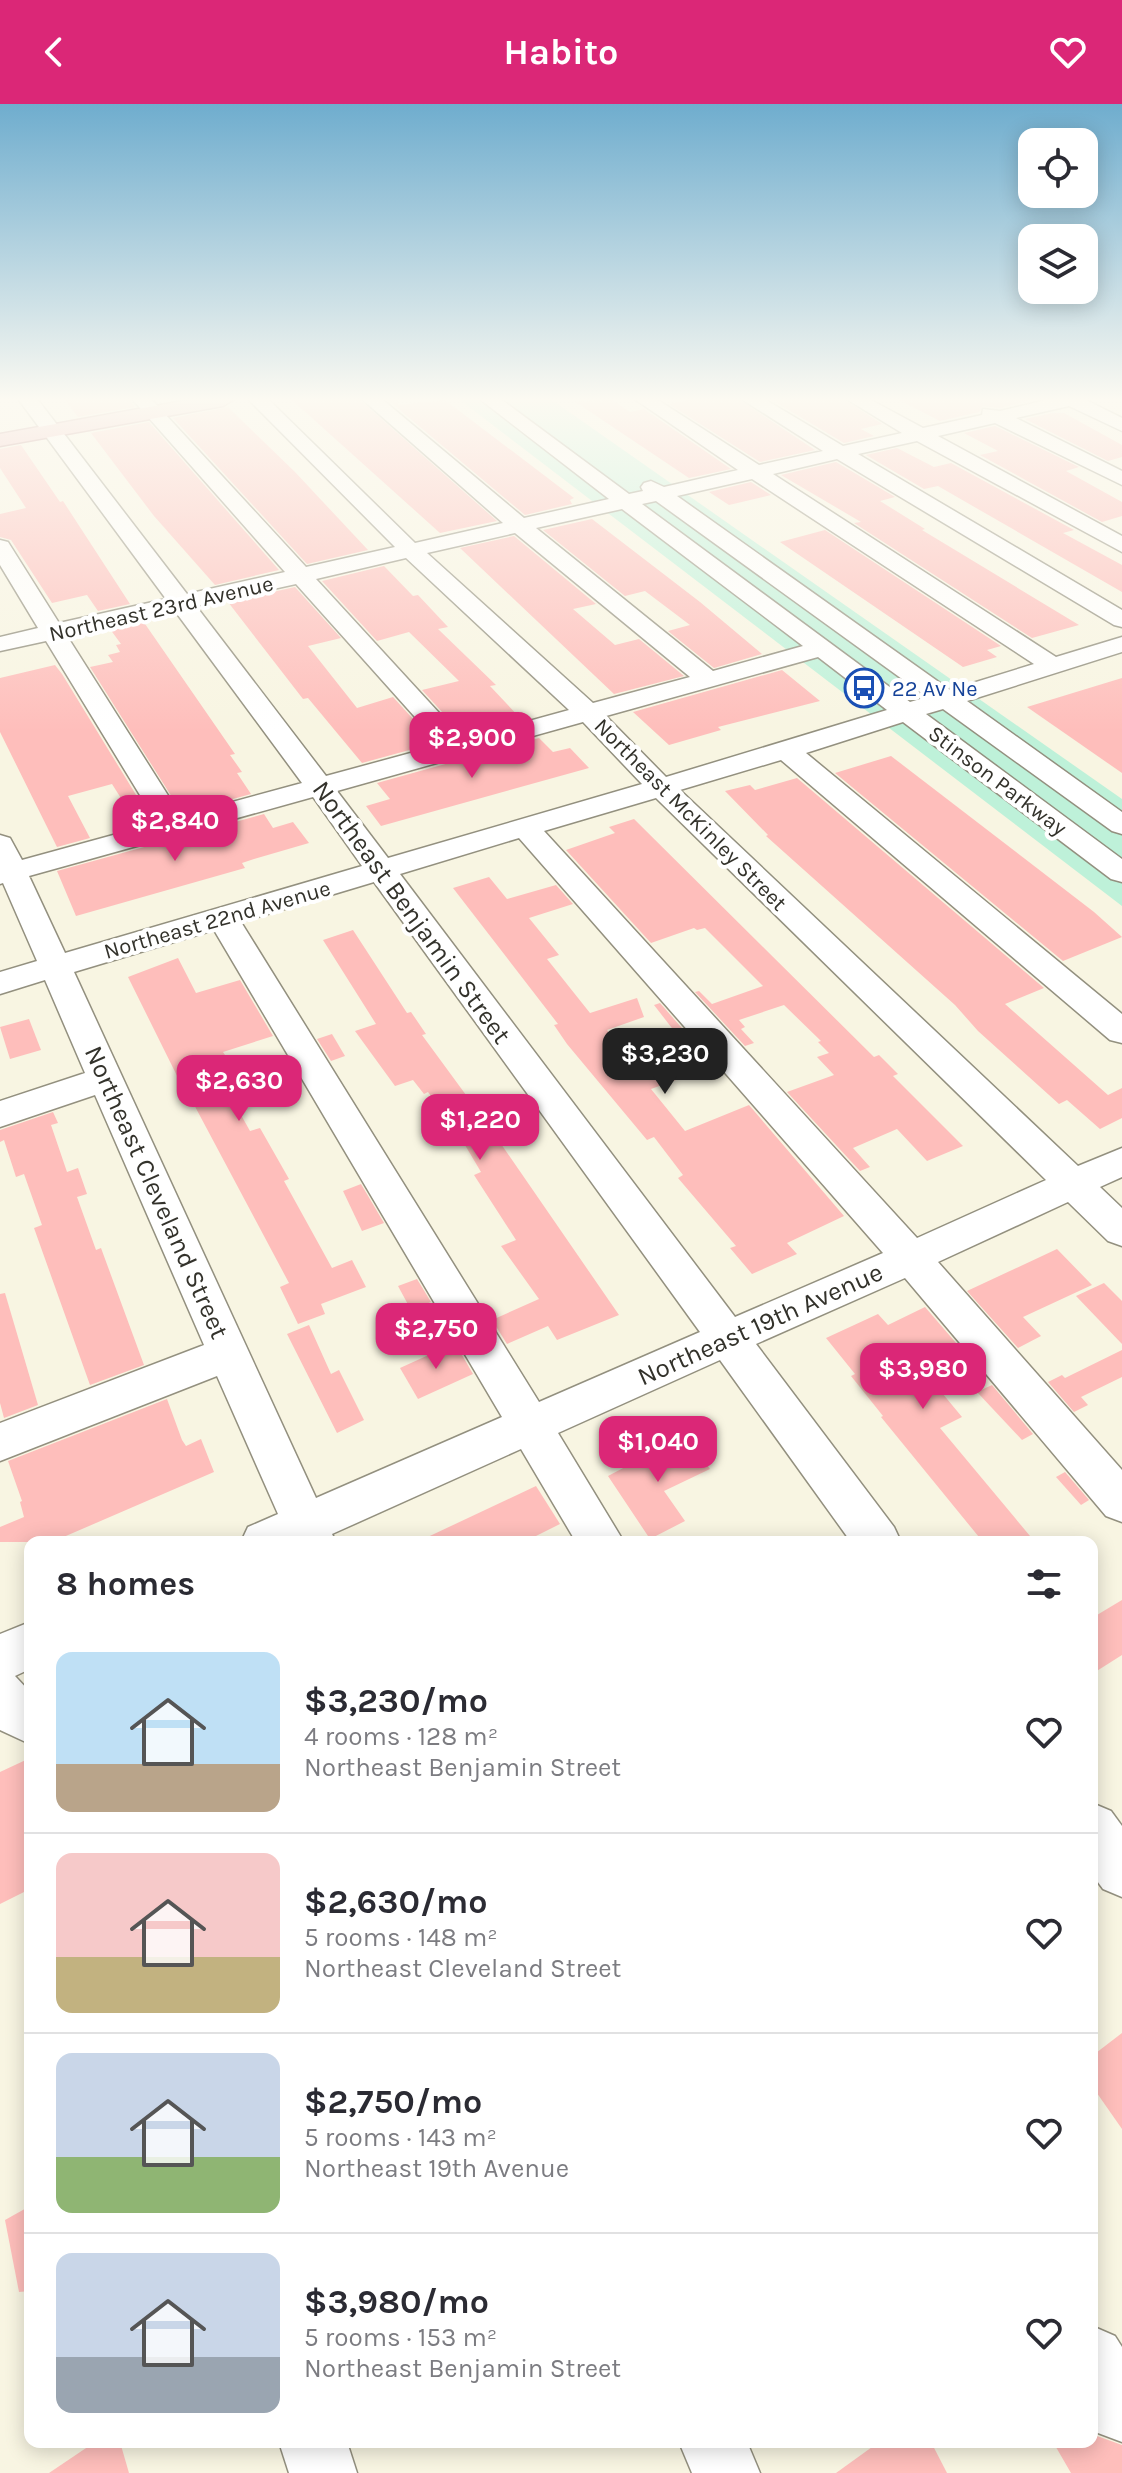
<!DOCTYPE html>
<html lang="en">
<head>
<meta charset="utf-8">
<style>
	:root { --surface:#fff; --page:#f2f2f3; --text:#2b2b33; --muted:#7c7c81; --line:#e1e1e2; --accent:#db2777 }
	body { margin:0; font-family:Karla,sans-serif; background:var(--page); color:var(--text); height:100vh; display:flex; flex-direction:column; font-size:30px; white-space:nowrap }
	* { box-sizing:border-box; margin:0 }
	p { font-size:26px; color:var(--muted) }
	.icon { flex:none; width:44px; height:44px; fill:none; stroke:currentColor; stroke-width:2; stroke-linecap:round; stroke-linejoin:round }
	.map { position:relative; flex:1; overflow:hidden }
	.details { position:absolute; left:24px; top:1432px; width:1074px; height:912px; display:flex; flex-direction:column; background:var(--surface); border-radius:16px; box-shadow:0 4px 20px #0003 }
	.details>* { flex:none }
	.fabs { position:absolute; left:1018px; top:24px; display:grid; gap:16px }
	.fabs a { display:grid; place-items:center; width:80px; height:80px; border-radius:16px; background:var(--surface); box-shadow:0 4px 20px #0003; font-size:40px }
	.price { position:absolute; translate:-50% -68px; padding:0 18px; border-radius:16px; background:var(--accent); color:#fff; font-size:26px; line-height:52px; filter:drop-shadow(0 2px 4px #0008) }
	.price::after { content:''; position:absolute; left:50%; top:48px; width:24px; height:18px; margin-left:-12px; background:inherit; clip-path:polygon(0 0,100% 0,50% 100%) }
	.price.on { background:#222; color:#fff }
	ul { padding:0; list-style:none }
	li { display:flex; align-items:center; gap:24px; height:200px; padding:0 32px }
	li+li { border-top:2px solid var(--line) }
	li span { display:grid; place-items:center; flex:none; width:224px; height:160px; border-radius:16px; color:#555 }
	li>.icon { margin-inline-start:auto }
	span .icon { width:96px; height:96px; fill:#fffc; stroke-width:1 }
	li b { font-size:34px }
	h2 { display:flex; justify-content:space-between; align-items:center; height:96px; padding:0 32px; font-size:34px }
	header { display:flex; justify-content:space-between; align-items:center; height:104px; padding:0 32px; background:var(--accent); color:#fff; font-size:36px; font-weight:700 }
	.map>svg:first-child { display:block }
	.green { fill:#bef1d9 }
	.building { fill:#febebb }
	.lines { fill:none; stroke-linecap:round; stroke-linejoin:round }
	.minor-casing { stroke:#93907f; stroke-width:3 }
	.major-casing { stroke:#a46066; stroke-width:3 }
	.minor { fill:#fff; fill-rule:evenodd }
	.major { fill:#edaeb6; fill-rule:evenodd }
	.labels { text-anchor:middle; stroke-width:8; stroke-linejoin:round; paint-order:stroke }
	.far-street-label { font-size:22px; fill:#33322b; stroke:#fff }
	.far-transit-label { font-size:22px; fill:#164399; stroke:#fff; text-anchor:start }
	.street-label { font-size:26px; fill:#33322b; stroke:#fff }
</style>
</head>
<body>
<header><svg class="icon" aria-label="back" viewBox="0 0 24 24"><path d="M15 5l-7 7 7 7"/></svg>Habito<svg class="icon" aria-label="heart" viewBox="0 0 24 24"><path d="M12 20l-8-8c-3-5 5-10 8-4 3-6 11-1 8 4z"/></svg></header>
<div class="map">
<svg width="1122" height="2369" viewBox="0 0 1122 2369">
	<rect width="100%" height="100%" fill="#f8f5e2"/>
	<polygon class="green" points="460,296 552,296 1122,695 1122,802"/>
	<g class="building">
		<polygon points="65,296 130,296 135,303 78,313"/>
		<polygon points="292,296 360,296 497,417 440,429"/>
		<polygon points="388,296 398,296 398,301 445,296 574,394 570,396 572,400 525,411"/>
		<polygon points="612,296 630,308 644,305 731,365 689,374 574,297"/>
		<polygon points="689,296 740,296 815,346 760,358 669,300"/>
		<polygon points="772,296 845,296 882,320 861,325 874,332 844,339"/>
		<polygon points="899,296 1025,296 1027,297 1000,304 983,302 979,308 940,317"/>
		<polygon points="228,303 295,368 368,446 307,460 173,314"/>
		<polygon points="1052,309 1064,309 1122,341 1122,353 1108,357 1025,315"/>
		<polygon points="149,318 279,466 215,481 154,412 91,329"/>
		<polygon points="995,322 1079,363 1066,367 1122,398 1122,412 1102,418 980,351 998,347 964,329"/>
		<polygon points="21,341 60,398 63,397 130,500 98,507 87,491 52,499 11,436 0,433 0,410 26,404 0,364 0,345"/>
		<polygon points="897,344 934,363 951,359 1074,426 1063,429 1122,461 1122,488 938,382 924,385 866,351"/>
		<polygon points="836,358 895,393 880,397 925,425 922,426 1079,521 1032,534 854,419 861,418 781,371"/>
		<polygon points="751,378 771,391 729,401 709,388"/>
		<polygon points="592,415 700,498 762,550 714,564 668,527 690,521 645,487 625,492 543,426"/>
		<polygon points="825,426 1001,542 987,546 997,553 963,563 780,438"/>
		<polygon points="514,432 596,500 573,505 615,541 639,535 684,572 614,590 460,444"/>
		<polygon points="384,462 413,492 418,491 448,523 438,525 496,581 490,582 522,616 464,632 422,586 459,577 409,528 377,537 322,477"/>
		<polygon points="295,483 341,534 308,542 357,604 393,593 435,639 362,659 308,594 303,595 228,498"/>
		<polygon points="143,517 235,650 230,651 242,668 237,669 251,690 182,709 90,563 113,558 108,551 120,548 116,541 121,540 110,525"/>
		<polygon points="55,561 62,570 152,717 138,721 112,680 68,692 90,734 57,743 0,628 0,574"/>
		<polygon points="782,566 820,597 718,623 721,626 669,641 633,608"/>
		<polygon points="1122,574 1122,669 1027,603"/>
		<polygon points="539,634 553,648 570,644 589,664 381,722 366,702 390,695 377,679"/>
		<polygon points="891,652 1094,808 1122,833 1063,857 835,669"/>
		<polygon points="797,674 1044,884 1005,900 1108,991 1122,984 1122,1014 1100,1025 1067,996 1059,1000 978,927 955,901 766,732 768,731 725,687 750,681 755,686"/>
		<polygon points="264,710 273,724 293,718 309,739 254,755 242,759 245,764 76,812 57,767"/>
		<polygon points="634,715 874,953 879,951 898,970 893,972 963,1042 927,1057 897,1025 853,1044 870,1063 860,1067 787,988 834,971 817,953 829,949 818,938 821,937 784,901 739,916 745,923 741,925 754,939 745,942 695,888 699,887 712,900 763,882 705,824 697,826 694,824 651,839 566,746 615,729 609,723"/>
		<polygon points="489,773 507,795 556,781 573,800 529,814 559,851 547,855 590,909 637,894 644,913 607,926 638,964 689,946 654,901 660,899 715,962 651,985 685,1027 749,1001 844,1112 787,1139 797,1150 752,1170 730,1144 736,1142 678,1074 683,1071 654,1033 647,1036 567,940 554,921 558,920 453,784"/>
		<polygon points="353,826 407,909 411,908 426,930 422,931 488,1021 619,1211 557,1236 548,1222 507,1240 492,1216 539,1195 501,1142 516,1136 474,1071 481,1068 459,1031 428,988 424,990 413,976 395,982 355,927 376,920 323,836"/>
		<polygon points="178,854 196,889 240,876 273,932 223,948 225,951 218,954 230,974 222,977 250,1027 260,1024 289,1075 284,1077 332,1164 352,1156 366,1183 321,1200 325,1210 298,1220 280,1183 289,1179 191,995 189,996 128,873"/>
		<polygon points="29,915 41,946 10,955 0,923"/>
		<polygon points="332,930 345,952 331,957 317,935"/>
		<polygon points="53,1008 58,1019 51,1021 67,1068 78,1064 87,1090 77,1093 96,1146 101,1144 144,1261 90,1281 34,1124 42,1121 24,1070 16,1073 4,1036 0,1038 0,1026"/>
		<polygon points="361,1080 384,1119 362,1127 343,1087"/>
		<polygon points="1057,1145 1092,1181 1023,1213 1041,1232 1018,1244 967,1187"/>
		<polygon points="417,1175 431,1198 411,1206 398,1182"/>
		<polygon points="1104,1179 1122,1197 1122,1240 1076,1192"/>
		<polygon points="5,1189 38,1301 4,1314 0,1299 0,1190"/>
		<polygon points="925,1203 963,1247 923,1266 962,1313 940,1324 1035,1438 983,1438 881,1313 883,1312 851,1272 855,1270 826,1234 878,1210 888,1221"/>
		<polygon points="309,1221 331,1270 339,1266 364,1316 337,1329 287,1230"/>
		<polygon points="455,1239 473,1270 418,1295 400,1264"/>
		<polygon points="1122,1246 1122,1273 1081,1293 1088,1301 1074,1308 1048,1278 1062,1271 1065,1274"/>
		<polygon points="992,1281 1033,1330 1022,1336 977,1288"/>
		<polygon points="167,1295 182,1336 186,1342 201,1335 214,1368 52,1438 0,1438 0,1423 24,1413 20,1398 22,1397 8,1357"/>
		<polygon points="686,1331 710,1365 664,1387 685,1417 650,1435 608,1372"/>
		<polygon points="1065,1368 1089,1396 1081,1401 1056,1373"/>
		<polygon points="536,1382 560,1420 524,1438 417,1438"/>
		<polygon points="1122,1496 1122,1551 1092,1570 1092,1514"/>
		<polygon points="30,1654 30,1785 0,1800 0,1668"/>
		<polygon points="1122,1929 1122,2025 1092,1982 1092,1952"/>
		<polygon points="30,2102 30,2187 19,2188 5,2116"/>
		<polygon points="1092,2324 1097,2332 1122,2341 1122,2369 1071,2369 1053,2338 1092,2338"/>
		<polygon points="95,2338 120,2338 129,2369 49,2369"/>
		<polygon points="879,2338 931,2338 947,2369 836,2369"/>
	</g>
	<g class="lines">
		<g class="minor-casing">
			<g id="minor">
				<path d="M19,296h19l149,194 98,-22 -152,-172h19l154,167 89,-20 -146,-147h20l146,143 88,-20 -140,-123h20l141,118 85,-19 -128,-99h21l127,94 14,-3 -2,-4 3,-4 7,-2 13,6 74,-17 -102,-70h22l101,65 64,-14 -80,-51h23l77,46 59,-13 -54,-33h23l52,28 59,-13 1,-6 17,2 46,-11h40l36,18v13l-53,-25 -53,12 106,53v14l-127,-62 -57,13 184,100v16l-205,-111 -59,13 264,156v17l-8,-2 -277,-166 -64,15 283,183 66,-20v15l-155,49 155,111v22l-10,-3 -169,-122 -17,5 196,145v23l-11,-3 -208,-157 -97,31 316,261v29l-12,-3 -329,-280 -101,30 398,376 44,-18v29l-22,10 22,21v38l-14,-5 -40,-39 -130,60 184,208v52l-16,-6 -201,-238 -149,66 138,183 7,15h-50l-131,-182 -162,73 66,109h-48l-55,-93 -189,85 4,8h-95l7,-15 30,-13 -61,-138 -217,85v-38l204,-78 -109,-250 -95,32v-26l85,-28 -40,-93 -45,14v-22l37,-11 -34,-78 -3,1v-49l10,3 12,22 135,-37 -111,-182 -46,10v-14l38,-9 -38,-63v-25l8,2 51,81 107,-24zM752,375l282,185 -84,26 -273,-194zM656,397l271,196 -17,5 -268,-198zM622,405l181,137 -90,25 -177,-143zM515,429l175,144 -97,26 -166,-150zM406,454l163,152 -106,29 -147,-160zM296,480l144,161 -114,31 -130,-170zM175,507l127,172 -121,33 -114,-180zM818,553l69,53 -221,67 -60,-61zM583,618l59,62 -254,74 -51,-67zM313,693l49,69 -297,87 -36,-77zM656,694l2,2 388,380 -129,58 -373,-407zM519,734l364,415 -148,64 -335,-443zM374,778l326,450 -161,70 -298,-480zM214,826l288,487 -186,81 -242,-526z"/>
				<polygon points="30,1518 30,1565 15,1572 30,1588 30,1640 0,1626 0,1530"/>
				<polygon points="1092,1699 1111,1707 1122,1722 1122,1793 1103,1785 1092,1770"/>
				<polygon points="1092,2222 1115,2232 1122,2243 1122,2338 1098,2329 1092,2318"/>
				<polygon points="279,2338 347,2338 357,2369 289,2369"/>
				<polygon points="679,2338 747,2338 760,2369 692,2369"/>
			</g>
		</g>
		<g class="major-casing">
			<polygon id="major" points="188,296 233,296 223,302 0,342 0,330"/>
		</g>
		<use href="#minor" class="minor"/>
		<use href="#major" class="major"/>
	</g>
	<linearGradient id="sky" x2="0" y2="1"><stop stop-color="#6fadce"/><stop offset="0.47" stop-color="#fcfaf2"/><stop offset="1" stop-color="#fcfaf2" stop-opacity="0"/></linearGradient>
	<rect width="1122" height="628" fill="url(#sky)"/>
	<defs>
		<g id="bus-ring" transform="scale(2)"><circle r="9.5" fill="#fff" stroke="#1a4fb4" stroke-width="1.5"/><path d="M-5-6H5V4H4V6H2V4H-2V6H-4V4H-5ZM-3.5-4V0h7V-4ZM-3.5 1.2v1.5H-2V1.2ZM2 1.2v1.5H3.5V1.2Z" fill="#1a4fb4"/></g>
	</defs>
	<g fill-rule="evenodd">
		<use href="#bus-ring" x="864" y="584"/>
	</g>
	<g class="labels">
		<g class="far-street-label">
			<text transform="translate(161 504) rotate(-13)" y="8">Northeast 23rd Avenue</text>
			<text transform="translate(998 676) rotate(37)" y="8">Stinson Parkway</text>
			<text transform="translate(691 710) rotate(45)" y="8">Northeast McKinley Street</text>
			<text transform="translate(217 815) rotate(-16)" y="8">Northeast 22nd Avenue</text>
		</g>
		<g class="far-transit-label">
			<text x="892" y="592">22 Av Ne</text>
		</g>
		<g class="street-label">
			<text transform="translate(412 808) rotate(54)" y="9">Northeast Benjamin Street</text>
			<text transform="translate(157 1088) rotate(66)" y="9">Northeast Cleveland Street</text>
			<text transform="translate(760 1220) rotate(-24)" y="9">Northeast 19th Avenue</text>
		</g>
	</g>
</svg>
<div class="fabs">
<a><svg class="icon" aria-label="locate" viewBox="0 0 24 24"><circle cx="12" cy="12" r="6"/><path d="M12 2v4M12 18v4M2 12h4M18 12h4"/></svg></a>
<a><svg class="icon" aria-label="layers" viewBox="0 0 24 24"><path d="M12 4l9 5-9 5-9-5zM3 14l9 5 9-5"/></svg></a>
</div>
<b class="price" style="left:472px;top:676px">$2,900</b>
<b class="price" style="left:175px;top:759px">$2,840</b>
<b class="price on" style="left:665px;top:992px">$3,230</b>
<b class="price" style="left:239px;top:1019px">$2,630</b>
<b class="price" style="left:480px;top:1058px">$1,220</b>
<b class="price" style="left:436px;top:1267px">$2,750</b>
<b class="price" style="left:923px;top:1307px">$3,980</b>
<b class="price" style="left:658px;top:1380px">$1,040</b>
<section class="details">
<h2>8 homes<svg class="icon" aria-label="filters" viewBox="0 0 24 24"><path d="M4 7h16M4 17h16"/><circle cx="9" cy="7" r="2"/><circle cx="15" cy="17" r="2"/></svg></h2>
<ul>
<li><span style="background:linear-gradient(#bfe0f5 70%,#b9a48a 0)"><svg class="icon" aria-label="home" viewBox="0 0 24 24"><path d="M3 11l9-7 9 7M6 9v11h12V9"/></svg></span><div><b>$3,230/mo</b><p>4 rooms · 128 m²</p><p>Northeast Benjamin Street</p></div><svg class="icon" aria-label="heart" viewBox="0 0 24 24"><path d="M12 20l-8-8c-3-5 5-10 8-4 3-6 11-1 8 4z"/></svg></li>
<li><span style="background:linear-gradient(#f6c9c9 65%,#c2b280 0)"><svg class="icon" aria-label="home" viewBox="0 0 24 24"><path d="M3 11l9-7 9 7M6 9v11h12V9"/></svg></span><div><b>$2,630/mo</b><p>5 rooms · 148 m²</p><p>Northeast Cleveland Street</p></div><svg class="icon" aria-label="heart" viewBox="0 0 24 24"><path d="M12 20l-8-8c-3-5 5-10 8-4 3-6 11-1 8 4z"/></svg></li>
<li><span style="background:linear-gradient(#c9d6e8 65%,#8fb573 0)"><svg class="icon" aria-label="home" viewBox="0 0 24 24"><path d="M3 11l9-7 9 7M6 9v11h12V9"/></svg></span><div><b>$2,750/mo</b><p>5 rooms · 143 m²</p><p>Northeast 19th Avenue</p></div><svg class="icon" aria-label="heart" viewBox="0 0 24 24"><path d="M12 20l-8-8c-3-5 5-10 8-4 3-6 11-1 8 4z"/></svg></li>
<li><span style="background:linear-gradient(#c9d6e8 65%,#9aa5b1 0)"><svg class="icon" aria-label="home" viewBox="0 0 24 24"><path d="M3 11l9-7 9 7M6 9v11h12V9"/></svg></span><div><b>$3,980/mo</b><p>5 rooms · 153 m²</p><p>Northeast Benjamin Street</p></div><svg class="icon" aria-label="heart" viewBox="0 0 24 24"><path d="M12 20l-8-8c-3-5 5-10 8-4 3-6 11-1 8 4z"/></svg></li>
</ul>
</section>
</div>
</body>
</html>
